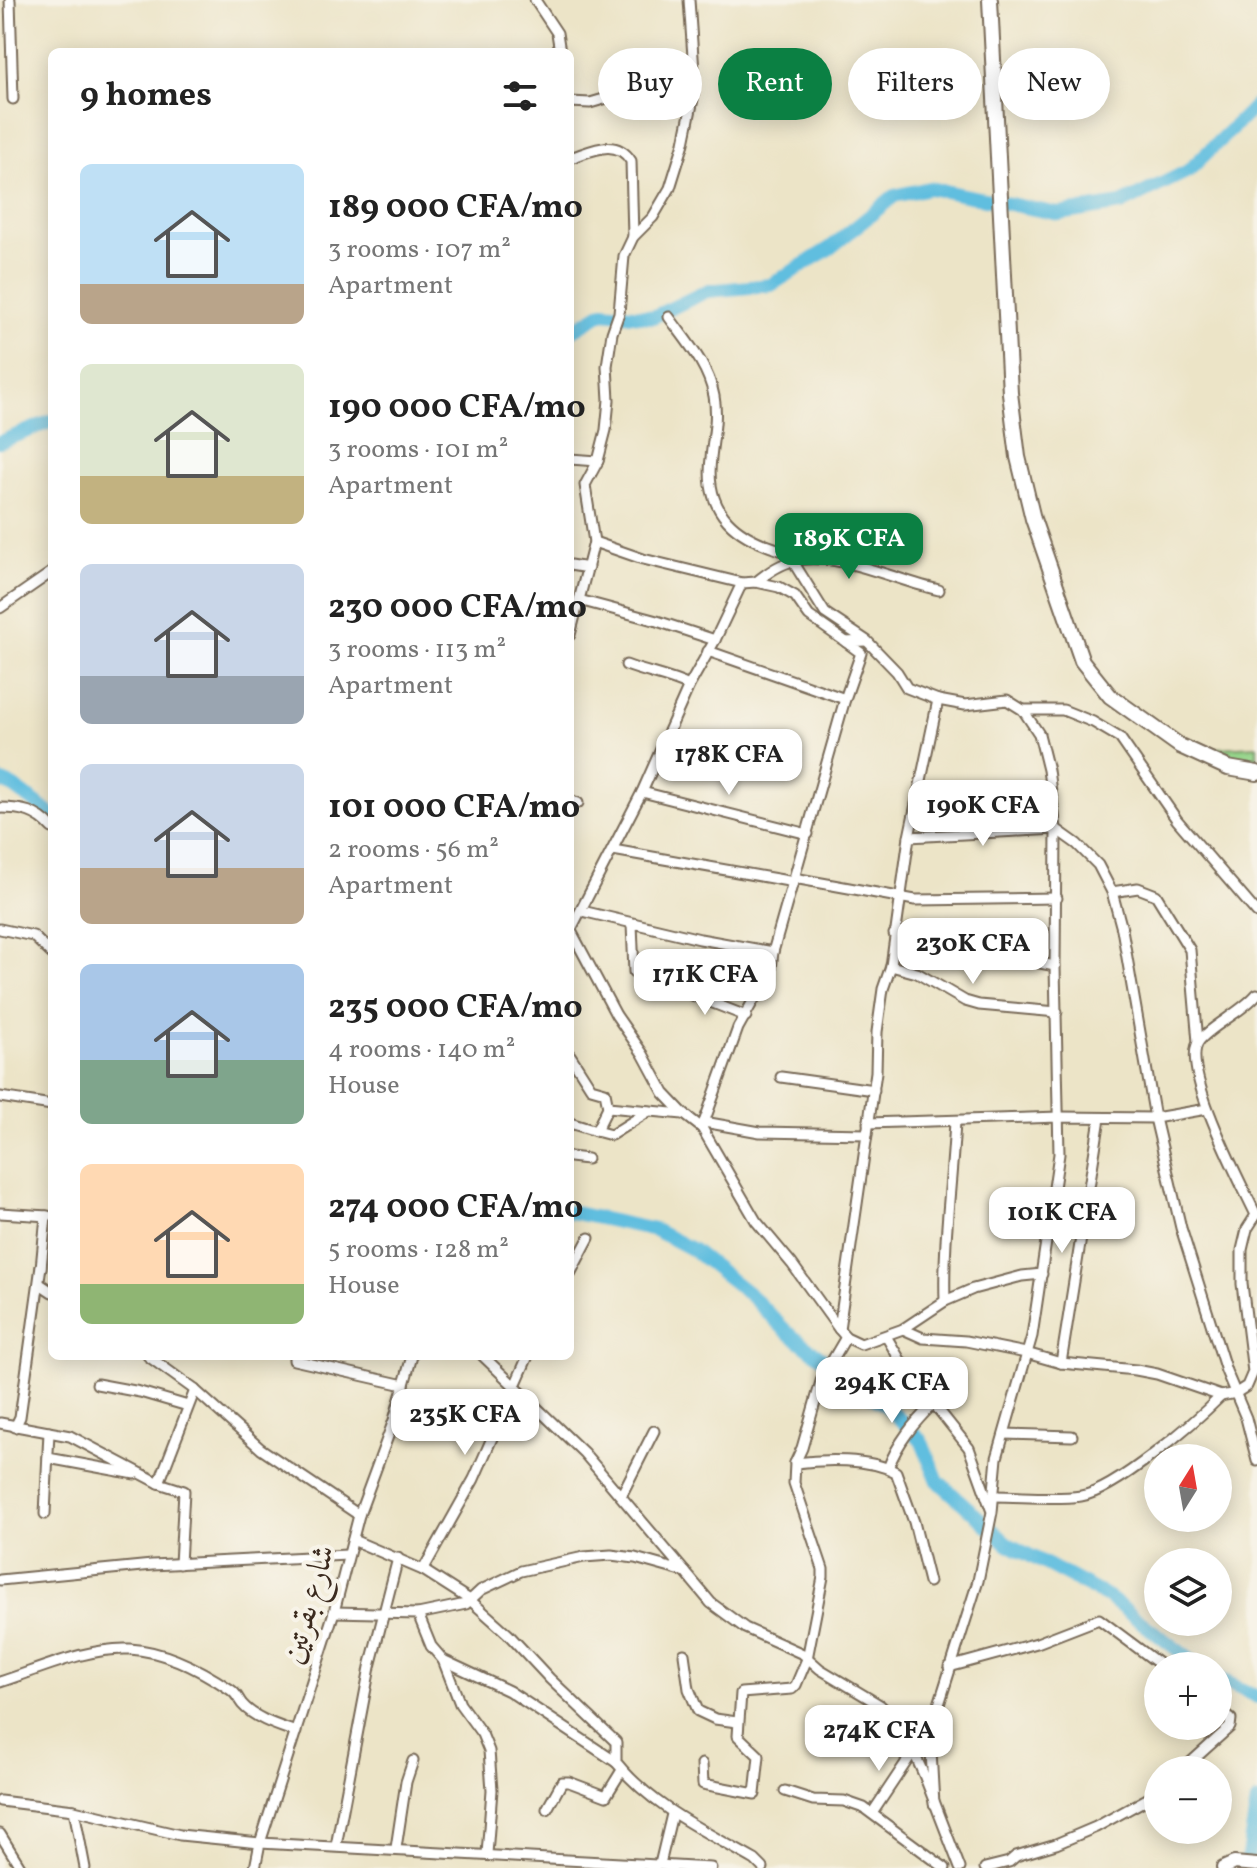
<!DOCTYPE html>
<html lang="en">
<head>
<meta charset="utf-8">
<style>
	:root { --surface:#fff; --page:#f2f2f2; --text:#222; --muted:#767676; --accent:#0b8043 }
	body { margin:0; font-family:Vollkorn,Amiri,serif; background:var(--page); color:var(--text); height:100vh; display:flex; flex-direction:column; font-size:30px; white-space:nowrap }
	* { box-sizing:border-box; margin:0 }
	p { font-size:26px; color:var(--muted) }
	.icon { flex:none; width:44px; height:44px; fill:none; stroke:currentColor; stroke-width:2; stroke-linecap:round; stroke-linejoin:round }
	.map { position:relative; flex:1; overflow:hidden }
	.side { position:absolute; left:48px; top:48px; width:526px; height:1312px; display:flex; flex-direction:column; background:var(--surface); border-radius:12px; box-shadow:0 4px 20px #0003 }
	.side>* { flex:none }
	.hud { position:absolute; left:598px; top:48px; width:538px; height:72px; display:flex; gap:16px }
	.needle { width:52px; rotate:11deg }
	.controls { position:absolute; left:1144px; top:1444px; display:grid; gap:16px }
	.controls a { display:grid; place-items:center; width:88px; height:88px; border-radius:50%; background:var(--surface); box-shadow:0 4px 20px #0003; font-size:40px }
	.price { position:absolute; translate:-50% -68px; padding:0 18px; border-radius:16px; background:#fff; color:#222; font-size:26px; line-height:52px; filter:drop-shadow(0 2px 4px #0008) }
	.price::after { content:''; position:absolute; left:50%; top:48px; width:24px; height:18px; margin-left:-12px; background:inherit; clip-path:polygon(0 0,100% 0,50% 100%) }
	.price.active { background:var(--accent); color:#fff }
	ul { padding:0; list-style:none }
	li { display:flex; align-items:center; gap:24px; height:200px; padding:0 32px }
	li span { display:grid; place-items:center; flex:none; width:224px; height:160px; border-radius:12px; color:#555 }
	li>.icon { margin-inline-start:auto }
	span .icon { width:96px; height:96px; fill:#fffc; stroke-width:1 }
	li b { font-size:34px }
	h2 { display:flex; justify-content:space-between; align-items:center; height:96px; padding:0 32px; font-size:34px }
	.chip { padding:0 28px; border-radius:36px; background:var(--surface); box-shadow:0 4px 20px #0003; font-size:28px; line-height:72px }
	.chip.active { background:var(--accent); color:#fff }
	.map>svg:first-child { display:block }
	.green { fill:#95d48a; stroke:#687f54; stroke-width:2 }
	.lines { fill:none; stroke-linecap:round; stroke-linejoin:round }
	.river { stroke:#61bedf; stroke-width:14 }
	.minor-casing { stroke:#796b59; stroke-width:13 }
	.tertiary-casing { stroke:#796b59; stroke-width:16 }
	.secondary-casing { stroke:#796b59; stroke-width:18 }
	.minor { stroke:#fff; stroke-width:9 }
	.tertiary { stroke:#fff; stroke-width:12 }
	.secondary { stroke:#fff; stroke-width:14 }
	.labels { text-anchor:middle; stroke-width:8; stroke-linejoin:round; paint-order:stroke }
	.street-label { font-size:32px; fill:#3b2a1e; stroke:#f7f3e8 }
</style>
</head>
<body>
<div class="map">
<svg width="1257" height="1868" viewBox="0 0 1257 1868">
	<rect width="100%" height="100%" fill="#f7f3e8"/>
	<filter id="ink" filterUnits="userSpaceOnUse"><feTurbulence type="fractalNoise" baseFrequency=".0125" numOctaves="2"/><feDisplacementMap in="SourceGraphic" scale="16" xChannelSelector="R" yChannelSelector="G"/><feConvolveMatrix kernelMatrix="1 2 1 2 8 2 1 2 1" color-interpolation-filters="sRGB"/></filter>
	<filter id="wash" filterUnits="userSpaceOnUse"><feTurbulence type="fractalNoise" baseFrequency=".006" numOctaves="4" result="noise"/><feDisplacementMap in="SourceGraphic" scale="32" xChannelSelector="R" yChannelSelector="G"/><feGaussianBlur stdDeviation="1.8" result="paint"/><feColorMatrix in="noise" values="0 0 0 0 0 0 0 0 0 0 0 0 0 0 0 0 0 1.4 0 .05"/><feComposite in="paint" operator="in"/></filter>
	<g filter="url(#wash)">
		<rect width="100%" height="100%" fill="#ece4c7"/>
		<polygon class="green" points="1257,746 1257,763 1196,749"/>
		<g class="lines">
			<g class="river">
				<polyline points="570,332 603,312 653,317 707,291 771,285 830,248 894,196 929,188 1059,214 1121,204 1188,171 1257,104"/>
				<polyline points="0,442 52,421"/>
				<polyline points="0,781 14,787 52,815"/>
				<polyline points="570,1212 655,1230 693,1250 750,1295 787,1332 830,1364 841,1378 884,1404 921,1440 938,1481 1008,1544 1108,1597 1199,1666"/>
				<polyline points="1218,1678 1257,1697"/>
				<polyline points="1246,1868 1257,1802"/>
			</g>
		</g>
	</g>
	<g filter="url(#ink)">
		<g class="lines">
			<g class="minor-casing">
				<g id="minor">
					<polyline points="10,0 13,99"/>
					<polyline points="535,0 557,33 560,52"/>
					<polyline points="570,102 590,103 694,73"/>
					<path d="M570,158c22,-7 46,-21 61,3l2,76"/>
					<path d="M669,317c18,25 39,48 45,79 4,22 -1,40 -3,62 -7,56 26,80 76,94l38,61 42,28 30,31 10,16 31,12 27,5 42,-5 16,10 16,24 9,36 8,59 -1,137 4,188 -27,182 -35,122 -5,54 -14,69 -42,133 -5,37 3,53"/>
					<polyline points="570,459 598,461"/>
					<polyline points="570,565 588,568"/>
					<path d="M756,582c11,-9 23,-18 37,-21 42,-11 104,20 146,29"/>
					<polyline points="742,583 756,582 779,587 795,596 809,616 846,642"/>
					<polyline points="579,600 657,621 715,640"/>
					<polyline points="0,608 52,572"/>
					<polyline points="570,635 594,542 585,485 598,461 606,430 609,400 607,366 612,333 619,313 624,256 633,237 653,217 670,188 684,143 693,99 694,71 689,0"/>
					<polyline points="708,651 845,699"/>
					<path d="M626,665c21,8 42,11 63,21"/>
					<polyline points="938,700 909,837 891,966 883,989 877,1032 876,1072 839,1329 846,1337 861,1344 903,1329 945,1301 973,1289 1022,1276 1042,1274"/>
					<polyline points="1023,710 1063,710 1093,722 1120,738 1177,820 1257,913"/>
					<polyline points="642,792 808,834"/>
					<polyline points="570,800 578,803"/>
					<path d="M0,808c22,0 37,3 52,20"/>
					<polyline points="909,837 1056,829 1077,844 1098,865 1112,892 1122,929 1155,1118 1181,1228 1226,1371 1246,1418 1257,1461"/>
					<polyline points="613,850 794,882"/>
					<polyline points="794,878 915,900 1057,898"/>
					<polyline points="1112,892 1138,888 1156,895 1190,950 1198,1042"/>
					<polyline points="582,911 700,939 773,952"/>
					<polyline points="632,924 634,972 746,1016"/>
					<polyline points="0,929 33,936 52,954"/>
					<polyline points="570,929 616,1015 643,1054 664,1093 684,1114 702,1128"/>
					<polyline points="570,931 642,792 689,686 715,640 742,583 643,559 594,542"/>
					<polyline points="894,934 1055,966"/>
					<polyline points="891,966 917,973 965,1001 979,1005 1057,1012"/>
					<polyline points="570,1055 591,1088 605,1092 608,1107 683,1114"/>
					<polyline points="781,1077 874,1090"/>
					<polyline points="0,1097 52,1105"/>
					<polyline points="704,1122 760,1132 867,1134"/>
					<polyline points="570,1123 596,1131 608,1107"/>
					<polyline points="868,1123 1059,1117 1155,1118 1207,1109"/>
					<polyline points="596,1131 611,1135 649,1111"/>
					<polyline points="570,1157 587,1159"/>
					<polyline points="0,1213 48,1216"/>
					<polyline points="41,1268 46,1216"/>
					<polyline points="570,1274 589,1238"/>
					<polyline points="40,1284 52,1292"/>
					<path d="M945,1301c-2,-61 7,-119 10,-180"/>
					<polyline points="839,1329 792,1264 756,1221 702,1128 738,1028 771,969 773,952 845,699 861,653 846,642 865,641"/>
					<path d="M903,1329l20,9 43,3 60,12 35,10 75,7 21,4 64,22 15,-3 11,-7 6,-14 -11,-88v-34l5,-21 9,-14c-14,-30 -77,-148 -57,-174 12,-15 43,-29 58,-47"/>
					<polyline points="886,1336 903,1365 969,1448 991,1509"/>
					<polyline points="148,1356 195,1390 261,1449 359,1515"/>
					<polyline points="294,1356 294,1360 404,1385"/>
					<polyline points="483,1356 584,1453 685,1572"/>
					<polyline points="1061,1363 1100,1118"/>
					<polyline points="97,1384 140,1392 188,1406"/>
					<polyline points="0,1423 70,1436 159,1483 184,1491 180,1564"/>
					<polyline points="15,1427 20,1417 41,1266"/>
					<polyline points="1005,1434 1072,1436"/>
					<polyline points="48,1458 135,1474"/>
					<path d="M795,1463c30,-4 73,-5 101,9l18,50 15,60"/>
					<path d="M888,1468c10,-26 26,-45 45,-64"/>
					<polyline points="159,1483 195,1390"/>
					<polyline points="621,1496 654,1431"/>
					<path d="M994,1496c28,0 59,4 87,0 34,-5 115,-75 140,-100"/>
					<polyline points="45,1514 49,1432"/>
					<path d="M353,1540l70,30 47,30 38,34 42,45 66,63v20c37,46 89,69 139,98l8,8"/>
					<polyline points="423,1570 474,1479 528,1356"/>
					<polyline points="0,1580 152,1565 347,1555"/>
					<polyline points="334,1612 418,1614 466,1604 481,1590 521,1571 584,1557 611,1555 635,1558 685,1572 711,1603 745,1628 803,1654 820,1669 880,1705 894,1719 906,1735 924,1775 960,1868"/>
					<polyline points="418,1614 431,1646 443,1660 460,1704 482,1734 489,1751 492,1790 487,1854"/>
					<polyline points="684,1654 689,1689 698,1711 715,1719 737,1722"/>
					<polyline points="443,1660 509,1691 616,1762"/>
					<polyline points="949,1667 1037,1643 1099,1619 1162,1666"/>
					<path d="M0,1682c41,-13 87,-35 130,-33 35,2 73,22 101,41 6,4 7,9 11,14 13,15 37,22 54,28"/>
					<polyline points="702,1764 703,1784 755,1794 759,1756 738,1736 741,1693 792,1689 796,1685 807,1659 823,1577 823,1569 794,1483 795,1463 802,1448 822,1378 846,1337"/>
					<polyline points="1182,1770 1230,1727 1231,1719 1218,1709"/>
					<polyline points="785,1791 813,1800 844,1801 864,1808 945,1868"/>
					<polyline points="0,1801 74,1810 180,1835 260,1843 711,1868"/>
					<polyline points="547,1809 562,1782 569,1782 606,1796 622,1770"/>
					<polyline points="74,1810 85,1868"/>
					<polyline points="873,1812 913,1752"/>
					<polyline points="0,1834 21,1868"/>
					<polyline points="336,1846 370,1667 398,1558"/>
					<polyline points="396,1848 406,1782 413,1761"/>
					<polyline points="660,1864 672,1814"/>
					<polyline points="255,1868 260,1843 334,1612 359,1515 394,1420 412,1356"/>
					<polyline points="985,1868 1009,1862 1016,1856 1056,1844 1096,1827 1158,1793"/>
				</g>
			</g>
			<g class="tertiary-casing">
				<polyline id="tertiary" points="1223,1868 1234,1863 1257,1865"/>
			</g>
			<g class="secondary-casing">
				<polyline id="secondary" points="990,0 1010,393 1018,457 1033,519 1082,661 1110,696 1180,746 1228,768 1257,773"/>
			</g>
			<use href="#minor" class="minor"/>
			<use href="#tertiary" class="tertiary"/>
			<use href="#secondary" class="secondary"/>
		</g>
	</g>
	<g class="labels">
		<g class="street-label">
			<text transform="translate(307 1604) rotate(-74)" y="11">شارع بقرتين</text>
		</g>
	</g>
</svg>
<div class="controls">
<a><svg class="needle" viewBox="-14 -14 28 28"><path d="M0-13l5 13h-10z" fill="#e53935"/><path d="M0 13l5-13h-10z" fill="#767676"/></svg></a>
<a><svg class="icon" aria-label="layers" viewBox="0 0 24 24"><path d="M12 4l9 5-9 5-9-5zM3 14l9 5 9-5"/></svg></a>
<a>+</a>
<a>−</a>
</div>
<b class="price active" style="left:849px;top:581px">189K CFA</b>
<b class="price" style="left:729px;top:797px">178K CFA</b>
<b class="price" style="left:983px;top:848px">190K CFA</b>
<b class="price" style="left:973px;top:986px">230K CFA</b>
<b class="price" style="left:705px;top:1017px">171K CFA</b>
<b class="price" style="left:1062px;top:1255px">101K CFA</b>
<b class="price" style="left:892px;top:1425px">294K CFA</b>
<b class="price" style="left:465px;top:1457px">235K CFA</b>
<b class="price" style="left:879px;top:1773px">274K CFA</b>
<div class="hud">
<a class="chip">Buy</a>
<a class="chip active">Rent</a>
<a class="chip">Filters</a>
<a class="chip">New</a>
</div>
<section class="side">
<h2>9 homes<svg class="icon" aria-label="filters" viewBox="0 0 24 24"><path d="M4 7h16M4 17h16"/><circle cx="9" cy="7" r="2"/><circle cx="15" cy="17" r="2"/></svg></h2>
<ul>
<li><span style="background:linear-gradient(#bfe0f5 75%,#b9a48a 0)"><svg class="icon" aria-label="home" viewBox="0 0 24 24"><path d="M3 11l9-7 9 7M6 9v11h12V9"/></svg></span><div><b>189 000 CFA/mo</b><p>3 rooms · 107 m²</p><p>Apartment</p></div></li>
<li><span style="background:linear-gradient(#dfe7d0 70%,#c2b280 0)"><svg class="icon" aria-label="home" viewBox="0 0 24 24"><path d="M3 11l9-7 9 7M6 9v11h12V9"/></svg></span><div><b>190 000 CFA/mo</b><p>3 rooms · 101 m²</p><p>Apartment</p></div></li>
<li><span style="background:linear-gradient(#c9d6e8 70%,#9aa5b1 0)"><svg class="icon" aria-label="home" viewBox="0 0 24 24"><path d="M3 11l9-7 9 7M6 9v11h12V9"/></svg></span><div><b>230 000 CFA/mo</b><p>3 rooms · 113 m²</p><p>Apartment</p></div></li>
<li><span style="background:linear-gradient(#c9d6e8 65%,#b9a48a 0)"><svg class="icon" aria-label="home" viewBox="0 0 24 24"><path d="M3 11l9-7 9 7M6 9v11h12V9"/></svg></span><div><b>101 000 CFA/mo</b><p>2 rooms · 56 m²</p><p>Apartment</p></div></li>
<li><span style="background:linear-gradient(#a9c7e8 60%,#7fa58c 0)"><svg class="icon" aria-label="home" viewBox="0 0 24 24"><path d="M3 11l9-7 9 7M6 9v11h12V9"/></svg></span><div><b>235 000 CFA/mo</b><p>4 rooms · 140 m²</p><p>House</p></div></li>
<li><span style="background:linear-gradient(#ffd9b3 75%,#8fb573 0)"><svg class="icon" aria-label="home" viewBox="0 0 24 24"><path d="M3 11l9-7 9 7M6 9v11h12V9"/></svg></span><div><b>274 000 CFA/mo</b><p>5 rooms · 128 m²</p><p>House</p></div></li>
</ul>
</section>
</div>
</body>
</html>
